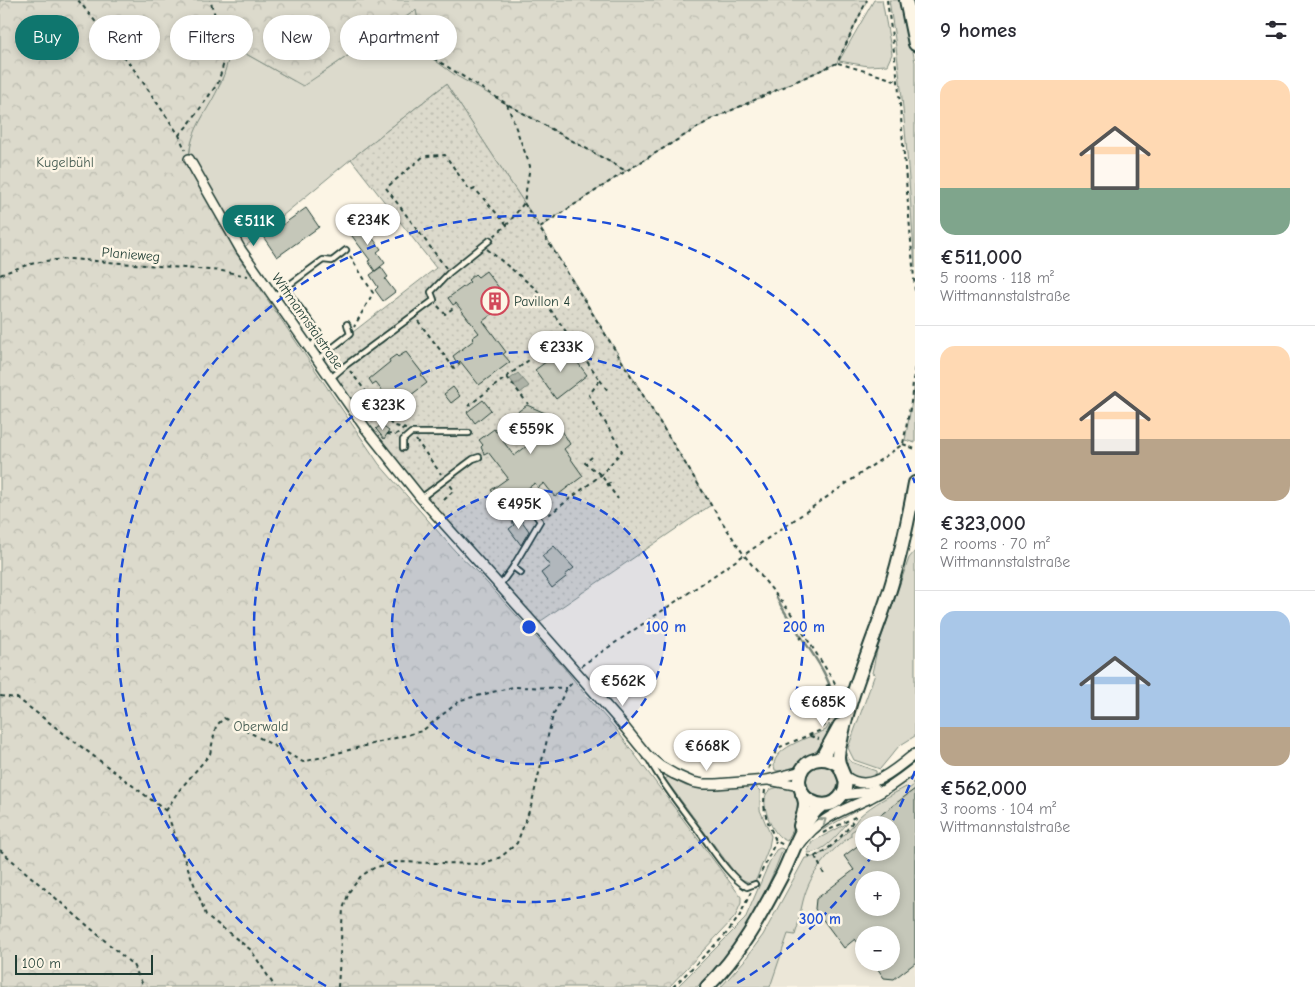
<!DOCTYPE html>
<html lang="en">
<head>
<meta charset="utf-8">
<style>
	:root { --surface:#fff; --page:#f2f2f3; --text:#2b2b33; --muted:#7c7c81; --line:#e1e1e2; --accent:#0f766e }
	body { margin:0; font-family:"Comic Neue",sans-serif; background:var(--page); color:var(--text); height:100vh; display:flex; flex-direction:column; font-size:19px; white-space:nowrap }
	* { box-sizing:border-box; margin:0 }
	p { font-size:16px; color:var(--muted) }
	.icon { flex:none; width:28px; height:28px; fill:none; stroke:currentColor; stroke-width:2; stroke-linecap:round; stroke-linejoin:round }
	.map { position:relative; flex:1; overflow:hidden }
	.details { display:flex; flex-direction:column; background:var(--surface); width:400px }
	.details>* { flex:none }
	.banner { position:absolute; left:15px; top:15px; width:475px; height:45px; display:flex; gap:10px }
	.buttons { position:absolute; left:855px; top:816px; display:grid; gap:10px }
	.buttons a { display:grid; place-items:center; width:45px; height:45px; border-radius:50%; background:var(--surface); box-shadow:0 2px 8px #0003; font-size:25px }
	.scale { position:absolute; left:15px; bottom:12px; width:138px; box-sizing:border-box; padding-left:5px; border:2px solid #1f3d34; border-top:0; font-size:14px; line-height:18px; white-space:nowrap; color:#1f3d34; -webkit-text-stroke:4px #fcf5e5; paint-order:stroke }
	.price { position:absolute; translate:-50% -42px; padding:0 11px; border-radius:18px; background:#fff; color:#222; font-size:16px; line-height:32px; filter:drop-shadow(0 1px 2px #0008) }
	.price::after { content:''; position:absolute; left:50%; top:30px; width:15px; height:11px; margin-left:-8px; background:inherit; clip-path:polygon(0 0,100% 0,50% 100%) }
	.price.on { background:var(--accent); color:#fff }
	ul { padding:0; list-style:none }
	li { display:grid; align-content:center; gap:10px; height:265px; padding:0 25px }
	li+li { border-top:1px solid var(--line) }
	li span { display:grid; place-items:center; height:155px; border-radius:15px; color:#555 }
	li>.icon { margin-inline-start:auto }
	span .icon { width:90px; height:90px; fill:#fffc; stroke-width:1 }
	li b { font-size:21px }
	h2 { display:flex; justify-content:space-between; align-items:center; height:60px; padding:0 25px; font-size:21px }
	.chip { padding:0 18px; border-radius:22px; background:var(--surface); box-shadow:0 2px 8px #0003; font-size:18px; line-height:45px }
	.chip.on { background:var(--accent); color:#fff }
	main { display:flex; flex:1; min-height:0 }
	.map>svg:first-child { display:block }
	.built { fill:#ece7d8; fill-rule:evenodd }
	.grass { fill:#dcdacc; stroke:#7e8c80 }
	.forest { fill:url(#forest-crowns); stroke:#7e8c80 }
	.park { fill:url(#park-dots); stroke:#7e8c80 }
	.water { fill:url(#water-waves); stroke:#758479 }
	.lines { fill:none; stroke-linecap:round; stroke-linejoin:round }
	.stream { stroke:#758479; stroke-width:2.5 }
	.building { fill:#c5c7b9; stroke:#1f3d34; fill-rule:evenodd }
	.lane-casing { stroke:#1f3d34; stroke-width:8 }
	.street-casing { stroke:#1f3d34; stroke-width:12 }
	.secondary-casing { stroke:#1f3d34; stroke-width:16 }
	.path { stroke:#1f3d34; stroke-width:2; stroke-dasharray:4 4; stroke-linecap:butt }
	.lane { stroke:#fcf5e5; stroke-width:4.5 }
	.street { stroke:#fcf5e5; stroke-width:9 }
	.secondary { stroke:#fcf5e5; stroke-width:12 }
	.oneway { stroke:#8e998c }
	.ring { fill:none; stroke:#1d4ed8; stroke-width:2.5; stroke-dasharray:9 6 }
	.labels { text-anchor:middle; stroke-width:5; stroke-linejoin:round; paint-order:stroke }
	.park-label { font-size:14px; fill:#455c52; stroke:#fcf5e5 }
	.street-label { font-size:14px; fill:#1f3d34; stroke:#fcf5e5 }
	.poi-label { font-size:14px; fill:#1f3d34; stroke:#fcf5e5; text-anchor:start }
	.centre { fill:#1d4ed8; stroke:#fcf5e5; stroke-width:2.5 }
	.ring-label { font-size:15px; text-anchor:middle; font-weight:bold; fill:#1d4ed8; stroke:#fcf5e5; stroke-width:5; stroke-linejoin:round; paint-order:stroke }
</style>
</head>
<body>
<main>
<div class="map">
<svg width="915" height="987" viewBox="0 0 915 987">
	<defs>
		<pattern id="forest-crowns" width="20" height="18" patternUnits="userSpaceOnUse" patternTransform="scale(1.25)"><rect width="20" height="18" fill="#dcdacc"/><path d="M2 6a3 3 0 1 1 6 0M12 15a3 3 0 1 1 6 0" fill="none" stroke="#bcbcb0"/></pattern>
		<pattern id="park-dots" width="8" height="8" patternUnits="userSpaceOnUse" patternTransform="scale(1.25)"><rect width="8" height="8" fill="#dcdacc"/><path d="M2 2h.1M6 6h.1" fill="none" stroke="#bcbcb0" stroke-width="1.8" stroke-linecap="round"/></pattern>
		<pattern id="water-waves" width="16" height="10" patternUnits="userSpaceOnUse" patternTransform="scale(1.25)"><rect width="16" height="10" fill="#aeb3a7"/><path d="M0 5q4-4 8 0t8 0" fill="none" stroke="#8d9389"/></pattern>
	</defs>
	<rect width="100%" height="100%" fill="#fcf5e5"/>
	<filter id="ink" filterUnits="userSpaceOnUse"><feTurbulence type="fractalNoise" baseFrequency=".02" numOctaves="2"/><feDisplacementMap in="SourceGraphic" scale="10" xChannelSelector="R" yChannelSelector="G"/><feConvolveMatrix kernelMatrix="1 2 1 2 8 2 1 2 1" color-interpolation-filters="sRGB"/></filter>
	<g filter="url(#ink)">
		<path class="built" d="M915,776v211h-175l74,-131 22,-20zM864,825h27v27h-27zM864,880h27v28h-27zM864,935h27v27h-27z"/>
		<g class="grass">
			<polygon points="351,0 318,76 416,10 425,53 456,75 626,171 540,227 446,84 351,159 241,250 189,159 192,135 221,83 232,46 294,81"/>
			<polygon points="874,0 882,0 892,54 887,65 868,66 839,61"/>
			<path d="M889,0h14l12,62v206c-6,-89 -11,-179 -26,-268z"/>
			<polygon points="915,384 915,443 905,440"/>
			<polygon points="915,551 915,736 899,746 880,769 854,760 848,748 875,674 872,673 877,650 909,558"/>
			<path d="M829,724l1,1c-3,8 -5,19 -11,26 -3,4 -9,4 -13,7 -11,8 -16,16 -31,12 -8,-21 36,-33 51,-40z"/>
			<path d="M842,752l3,1 6,9 25,9v5c-22,6 -30,-2 -34,-24z"/>
			<circle cx="822" cy="782" r="16"/>
			<polygon points="668,777 686,786 715,789 754,785 760,791 760,810 771,836 769,847 756,880 751,883 741,879 735,873 665,779"/>
			<path d="M915,780v9l-47,36h-4v3l-4,3 -3,-3 -6,4v4c-23,16 -41,37 -48,65 -3,11 -4,23 -8,34l-7,-1 -18,53h-49l23,-26 19,-26 42,-77c19,0 36,-19 48,-33 2,-2 4,-6 7,-9 13,-12 31,-21 46,-29l3,2 5,-4 -2,-2z"/>
			<path d="M782,786c32,5 14,39 5,55 -2,-1 -5,-2 -7,-4 -9,-7 -20,-34 -13,-44 3,-5 10,-5 15,-7z"/>
			<polygon points="870,801 870,803 810,837 832,819"/>
			<path d="M848,823c-11,11 -23,30 -41,30l5,-11z"/>
			<path d="M780,848l3,1c-10,26 -21,51 -34,75 -14,23 -33,43 -52,63h-20l68,-68 24,-56 7,-13z"/>
		</g>
		<path class="forest" d="M0,0h867l-30,63 -127,57 -84,51 -171,-96 -30,-22 -9,-43 -113,76 -71,-40c-4,12 -6,26 -12,38 -11,27 -30,44 -31,75l47,94 143,211 76,87 23,22 88,97 18,23 31,35 126,169v6l-6,14 -66,70h-669z"/>
		<polygon class="park" points="446,84 540,227 711,505 535,625 389,458 318,359 436,268 351,159"/>
		<polygon class="water" points="518,373 529,386 520,393 510,379"/>
		<g class="lines">
			<path class="stream" d="M777,598c13,29 59,77 56,107 -1,5 -4,10 -6,15"/>
		</g>
		<g class="building">
			<polygon points="306,208 319,227 277,257 264,238"/>
			<polygon points="361,223 381,249 377,252 385,263 375,271 368,261 370,260 349,232"/>
			<polygon points="381,267 388,277 385,279 395,292 383,301 375,290 378,287 370,275"/>
			<polygon points="486,271 503,293 501,295 507,303 483,321 506,352 503,354 510,362 479,385 460,361 457,363 453,356 474,340 472,338 479,333 456,303 453,305 448,298 470,282 468,280 475,274 478,277"/>
			<polygon points="566,347 587,375 556,399 535,370"/>
			<polygon points="406,352 423,374 421,375 427,383 395,407 376,383 373,385 369,379 390,362 389,360 396,355 398,357"/>
			<polygon points="453,387 460,396 451,403 444,394"/>
			<polygon points="483,400 491,410 475,423 467,412"/>
			<path d="M527,405l27,12 16,27 -6,5 19,27 -28,21 -11,-14 -6,5 -3,-5 -32,23 -12,-16 17,-12 -20,-26 -4,2 -3,-7 2,-2 -4,-5 15,-11 2,3 22,-17 -2,-2zM517,430l11,15 -14,11 -11,-15z"/>
			<polygon points="381,425 389,431 384,439 376,429"/>
			<polygon points="519,517 529,531 521,545 509,529 514,525 512,522"/>
			<polygon points="554,546 574,568 565,575 566,577 552,588 541,573 550,566 542,556"/>
			<path d="M915,789v174l-21,16 -10,-1 -11,-16h18v-27h-27v16l-9,-12 -11,9 -29,-39 1,-10 38,-29 -10,-14 20,-15v11h27v-27h-24zM864,880h27v28h-27z"/>
		</g>
		<g class="lines">
			<g class="lane-casing">
				<g id="lane">
					<polyline points="285,288 320,335 310,348"/>
					<polyline points="274,296 323,260 332,261 346,250"/>
					<polyline points="318,359 350,334 347,324"/>
					<polyline points="331,378 346,365 434,300 431,292 449,273 490,240"/>
					<polyline points="403,448 403,440 411,433 469,433"/>
					<polyline points="421,498 473,459 479,457"/>
					<polyline points="513,567 521,573"/>
					<polyline points="500,585 513,567 540,521 529,506"/>
					<path d="M650,761c14,26 33,49 51,73 12,16 29,44 46,53l8,-3"/>
				</g>
			</g>
			<g class="street-casing">
				<g id="street">
					<polyline points="189,159 241,250 366,429 421,498 535,625 617,718 647,755 660,766 674,774 692,782 703,784 716,784 767,780 802,771"/>
					<path d="M845,776c25,20 50,-8 70,-22"/>
					<polyline points="769,780 800,786"/>
					<polyline points="842,795 868,792 876,789"/>
					<path d="M800,844c21,-28 40,-32 70,-46 16,-8 31,-19 45,-30"/>
				</g>
			</g>
			<g class="secondary-casing">
				<g id="secondary">
					<polyline points="906,0 915,44"/>
					<polyline points="820,759 824,754 840,725"/>
					<path d="M802,794c12,13 31,16 41,-1 8,-14 -5,-22 -5,-36 0,-7 3,-15 4,-22 11,-52 35,-101 50,-152 10,-33 17,-67 23,-100"/>
					<path d="M800,826c2,-8 5,-16 5,-23 -1,-8 -6,-15 -6,-23 2,-23 26,-26 41,-14"/>
					<path d="M707,987c33,-32 54,-72 75,-112 11,-22 20,-55 40,-70"/>
				</g>
			</g>
			<g class="path">
				<polyline points="78,0 136,72 179,135 185,150"/>
				<polyline points="887,0 898,81 915,291"/>
				<polyline points="427,54 507,104 626,171 710,120 837,63 867,0"/>
				<polyline points="838,63 898,81"/>
				<polyline points="507,104 530,166 524,203 711,505 744,555 790,612 835,683 834,706 828,722 819,731 780,747 773,756 769,770"/>
				<polyline points="179,135 189,124 218,83 227,52 210,0"/>
				<polyline points="540,227 626,171"/>
				<polyline points="494,236 507,225 524,203"/>
				<polyline points="487,249 536,289 600,380 589,395 622,451 601,475 546,517"/>
				<polyline points="350,256 373,293 354,327"/>
				<polyline points="446,268 386,188 424,156 445,155 470,191 475,189 507,225"/>
				<path d="M0,275c26,-11 42,-15 70,-16l152,12 26,5"/>
				<polyline points="438,306 445,314 456,306"/>
				<polyline points="418,321 454,368 460,363"/>
				<polyline points="350,371 392,425 406,429"/>
				<polyline points="507,377 528,404"/>
				<polyline points="600,380 608,391"/>
				<polyline points="468,406 566,332"/>
				<polyline points="387,434 395,435 405,428"/>
				<polyline points="416,440 441,474"/>
				<polyline points="903,444 915,449"/>
				<polyline points="592,457 585,463 601,475 618,499"/>
				<polyline points="607,484 613,482"/>
				<polyline points="444,500 454,490 450,485"/>
				<polyline points="799,639 806,635"/>
				<polyline points="581,666 731,564 903,444 911,402 915,363"/>
				<polyline points="826,686 835,683"/>
				<polyline points="0,696 17,698 166,811 206,915 251,950 275,987"/>
				<polyline points="810,736 819,739"/>
				<path d="M765,790c-3,23 2,30 11,51l8,4"/>
				<polyline points="166,811 177,793 210,754 216,726 224,718 303,762 422,731 461,700 513,687 567,688"/>
				<polyline points="823,833 855,817"/>
				<polyline points="0,850 133,965 144,987"/>
				<path d="M807,855c3,1 4,2 8,1 11,-2 36,-28 40,-39"/>
				<polyline points="815,856 824,874"/>
				<polyline points="758,879 776,841"/>
				<polyline points="338,987 343,909 349,892 361,876 374,868 393,862 482,864 501,857 517,843 531,806 553,715 567,688 573,682"/>
				<polyline points="673,987 726,934 739,917 751,892"/>
			</g>
			<use href="#lane" class="lane"/>
			<use href="#street" class="street"/>
			<use href="#secondary" class="secondary"/>
		</g>
		<defs><path id="oneway-chevron" d="M-2-3.5L2.5 0L-2 3.5" fill="none" stroke-width="1.6" stroke-linecap="round" stroke-linejoin="round" transform="scale(1.25)"/></defs>
		<use class="oneway" href="#oneway-chevron" transform="translate(823 821) rotate(-36)"/>
	</g>
	<circle cx="529" cy="627" r="137" fill="#1d4ed8" fill-opacity=".12"/>
	<g class="ring">
		<circle cx="529" cy="627" r="137"/>
		<circle cx="529" cy="627" r="275"/>
		<path d="M915 771A412 412 0 0 1 891 824M873 854A412 412 0 0 1 732 986M326 986A412 412 0 1 1 915 483"/>
	</g>
	<defs>
		<g id="building-ring" transform="scale(1.4375)"><circle r="9.5" fill="#fcf5e5" stroke="#d1495b" stroke-width="1.5"/><path d="M-4-6H4V6H1V3H-1V6H-4ZM-2.5-4.3h1.7v1.8h-1.7ZM.8-4.3h1.7v1.8H.8ZM-2.5-1h1.7V.8h-1.7ZM.8-1h1.7V.8H.8Z" fill="#d1495b"/></g>
	</defs>
	<g fill-rule="evenodd">
		<use href="#building-ring" x="495" y="301"/>
	</g>
	<g class="labels">
		<g class="park-label">
			<text x="65" y="167">Kugelbühl</text>
			<text x="261" y="731">Oberwald</text>
		</g>
		<g class="street-label">
			<text transform="translate(131 254) rotate(5)" y="5">Planieweg</text>
			<text transform="translate(308 321) rotate(55)" y="5">Wittmannstalstraße</text>
		</g>
		<g class="poi-label">
			<text x="514" y="306">Pavillon 4</text>
		</g>
	</g>
	<circle cx="529" cy="627" r="8" class="centre"/>
	<g class="ring-label">
		<text x="666" y="632">100 m</text>
		<text x="804" y="632">200 m</text>
		<text x="820" y="924">300 m</text>
	</g>
</svg>
<div class="buttons">
<a><svg class="icon" aria-label="locate" viewBox="0 0 24 24"><circle cx="12" cy="12" r="6"/><path d="M12 2v4M12 18v4M2 12h4M18 12h4"/></svg></a>
<a>+</a>
<a>−</a>
</div>
<div class="scale">100 m</div>
<b class="price" style="left:368px;top:246px">€234K</b>
<b class="price on" style="left:254px;top:247px">€511K</b>
<b class="price" style="left:561px;top:373px">€233K</b>
<b class="price" style="left:383px;top:431px">€323K</b>
<b class="price" style="left:531px;top:455px">€559K</b>
<b class="price" style="left:519px;top:530px">€495K</b>
<b class="price" style="left:623px;top:707px">€562K</b>
<b class="price" style="left:823px;top:728px">€685K</b>
<b class="price" style="left:707px;top:772px">€668K</b>
<div class="banner">
<a class="chip on">Buy</a>
<a class="chip">Rent</a>
<a class="chip">Filters</a>
<a class="chip">New</a>
<a class="chip">Apartment</a>
</div>
</div>
<section class="details">
<h2>9 homes<svg class="icon" aria-label="filters" viewBox="0 0 24 24"><path d="M4 7h16M4 17h16"/><circle cx="9" cy="7" r="2"/><circle cx="15" cy="17" r="2"/></svg></h2>
<ul>
<li><span style="background:linear-gradient(#ffd9b3 70%,#7fa58c 0)"><svg class="icon" aria-label="home" viewBox="0 0 24 24"><path d="M3 11l9-7 9 7M6 9v11h12V9"/></svg></span><div><b>€511,000</b><p>5 rooms · 118 m²</p><p>Wittmannstalstraße</p></div></li>
<li><span style="background:linear-gradient(#ffd9b3 60%,#b9a48a 0)"><svg class="icon" aria-label="home" viewBox="0 0 24 24"><path d="M3 11l9-7 9 7M6 9v11h12V9"/></svg></span><div><b>€323,000</b><p>2 rooms · 70 m²</p><p>Wittmannstalstraße</p></div></li>
<li><span style="background:linear-gradient(#a9c7e8 75%,#b9a48a 0)"><svg class="icon" aria-label="home" viewBox="0 0 24 24"><path d="M3 11l9-7 9 7M6 9v11h12V9"/></svg></span><div><b>€562,000</b><p>3 rooms · 104 m²</p><p>Wittmannstalstraße</p></div></li>
</ul>
</section>
</main>
</body>
</html>
